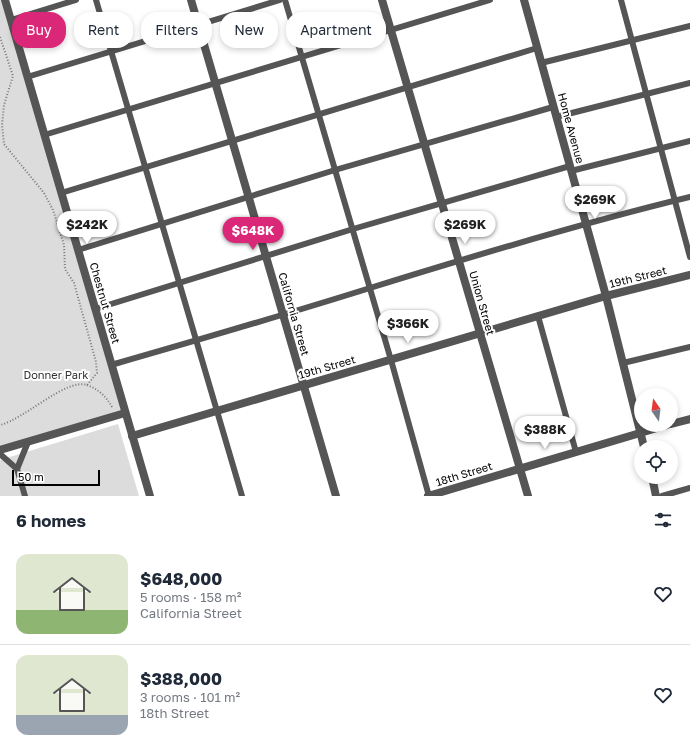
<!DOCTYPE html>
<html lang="en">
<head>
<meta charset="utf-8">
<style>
	:root { --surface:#fff; --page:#f6f6f7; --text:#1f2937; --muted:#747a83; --line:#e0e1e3; --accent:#db2777 }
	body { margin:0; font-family:"Golos Text",sans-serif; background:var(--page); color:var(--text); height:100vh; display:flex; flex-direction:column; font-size:15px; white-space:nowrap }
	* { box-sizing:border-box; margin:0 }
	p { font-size:13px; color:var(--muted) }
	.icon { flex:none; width:22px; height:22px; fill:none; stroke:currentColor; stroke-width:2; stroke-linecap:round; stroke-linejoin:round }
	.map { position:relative; height:496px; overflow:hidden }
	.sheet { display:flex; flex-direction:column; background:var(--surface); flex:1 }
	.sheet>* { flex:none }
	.guide { position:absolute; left:12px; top:12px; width:400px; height:36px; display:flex; gap:8px }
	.needle { width:26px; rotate:346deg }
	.fabs { position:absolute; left:634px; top:388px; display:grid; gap:8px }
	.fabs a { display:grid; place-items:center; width:44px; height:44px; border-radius:50%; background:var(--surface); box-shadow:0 2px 6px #0003; font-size:20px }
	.scale { position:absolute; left:12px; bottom:10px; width:88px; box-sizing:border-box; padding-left:4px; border:2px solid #000; border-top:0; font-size:11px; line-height:14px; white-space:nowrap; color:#000; -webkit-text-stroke:3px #fff; paint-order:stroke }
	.price { position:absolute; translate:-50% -34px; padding:0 9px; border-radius:14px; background:#fff; color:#222; font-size:13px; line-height:26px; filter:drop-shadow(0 1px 2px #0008) }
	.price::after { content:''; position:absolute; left:50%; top:24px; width:12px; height:9px; margin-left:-6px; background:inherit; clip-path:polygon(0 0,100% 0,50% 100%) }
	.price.current { background:var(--accent); color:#fff }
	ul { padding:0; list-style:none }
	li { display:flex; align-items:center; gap:12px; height:100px; padding:0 16px }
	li+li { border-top:1px solid var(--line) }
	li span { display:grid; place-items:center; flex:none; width:112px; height:80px; border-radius:12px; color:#555 }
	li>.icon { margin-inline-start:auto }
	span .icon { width:48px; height:48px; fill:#fffc; stroke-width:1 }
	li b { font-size:17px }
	h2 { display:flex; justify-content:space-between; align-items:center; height:48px; padding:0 16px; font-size:17px }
	.tag { padding:0 14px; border-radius:16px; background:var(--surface); box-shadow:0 2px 6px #0003; font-size:14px; line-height:36px }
	.tag.current { background:var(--accent); color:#fff }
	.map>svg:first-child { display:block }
	.green { fill:#dcdcdc }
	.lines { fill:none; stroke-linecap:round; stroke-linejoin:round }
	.path { stroke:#777; stroke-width:2; stroke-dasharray:1 2; stroke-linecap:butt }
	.service { stroke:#555; stroke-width:6 }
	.minor { stroke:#555; stroke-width:8 }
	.tertiary { stroke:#555; stroke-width:8 }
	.labels { text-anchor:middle; stroke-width:4; stroke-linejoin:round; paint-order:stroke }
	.street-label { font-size:11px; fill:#000; stroke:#fff }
	.park-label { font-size:11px; fill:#333; stroke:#fff }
</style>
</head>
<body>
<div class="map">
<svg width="690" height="496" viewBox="0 0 690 496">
	<rect width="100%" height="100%" fill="#fff"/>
	<g class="green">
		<polygon points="0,0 5,0 125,413 0,450"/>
		<polygon points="118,424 139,496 0,496 0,460"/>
	</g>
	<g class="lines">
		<g class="path">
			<path d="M0,37l13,39 -9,29 -2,20 2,19 40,49 9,17 11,35 1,24 9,14 22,79 1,11 -10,12c-21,-7 -62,34 -87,40"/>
			<path d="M87,385c11,4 19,11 25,22"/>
		</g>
		<g class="service">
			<polyline points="96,0 242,496"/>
			<polyline points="285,0 391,360 429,496"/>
			<polyline points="621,0 690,257"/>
			<polyline points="11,20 76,0"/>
			<polyline points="541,63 690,26"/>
			<polyline points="27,77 280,0"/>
			<polyline points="556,117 690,83"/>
			<polyline points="44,135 490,0"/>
			<polyline points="571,171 690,141"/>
			<polyline points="61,193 537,48"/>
			<polyline points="78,250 335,170 553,107"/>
			<polyline points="95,309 353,229 570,166"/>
			<polyline points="538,316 576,452"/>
			<polyline points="623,363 690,347"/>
			<path d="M111,365c87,-25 173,-50 259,-77 106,-33 212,-65 320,-91"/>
			<polyline points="0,454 17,469"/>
			<polyline points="25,496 17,469 28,442"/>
			<polyline points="662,496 690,488"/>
		</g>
		<g class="minor">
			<polyline points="382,0 528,496"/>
			<polyline points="524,0 606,296 644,447"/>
			<polyline points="671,424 690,419"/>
			<polyline points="132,436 606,296 690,275"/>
			<polyline points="0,450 125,413"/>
			<polyline points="652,477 656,496"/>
			<polyline points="428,496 667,425"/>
		</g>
		<g class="tertiary">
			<polyline points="5,0 150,496"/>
			<polyline points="191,0 336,496"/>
		</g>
	</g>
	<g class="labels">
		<g class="street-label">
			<text transform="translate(571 128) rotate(75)" y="4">Home Avenue</text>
			<text transform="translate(638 277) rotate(-14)" y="4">19th Street</text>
			<text transform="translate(105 303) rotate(74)" y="4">Chestnut Street</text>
			<text transform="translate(482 303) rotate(74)" y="4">Union Street</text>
			<text transform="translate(294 314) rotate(74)" y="4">California Street</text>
			<text transform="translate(327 367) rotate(-16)" y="4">19th Street</text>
			<text transform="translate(464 474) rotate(-17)" y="4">18th Street</text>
		</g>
		<g class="park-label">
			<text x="56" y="379">Donner Park</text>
		</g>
	</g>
</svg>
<div class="fabs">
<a><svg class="needle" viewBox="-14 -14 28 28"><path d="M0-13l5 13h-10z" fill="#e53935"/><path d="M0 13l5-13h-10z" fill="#747a83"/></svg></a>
<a><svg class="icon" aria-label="locate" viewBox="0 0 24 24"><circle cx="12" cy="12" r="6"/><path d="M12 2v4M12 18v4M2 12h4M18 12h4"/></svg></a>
</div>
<div class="scale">50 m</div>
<b class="price" style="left:595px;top:220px">$269K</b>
<b class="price" style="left:87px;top:245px">$242K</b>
<b class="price" style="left:465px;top:245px">$269K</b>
<b class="price current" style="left:253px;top:251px">$648K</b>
<b class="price" style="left:408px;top:344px">$366K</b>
<b class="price" style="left:545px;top:450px">$388K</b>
<div class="guide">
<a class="tag current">Buy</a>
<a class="tag">Rent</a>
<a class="tag">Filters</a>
<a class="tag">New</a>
<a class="tag">Apartment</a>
</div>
</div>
<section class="sheet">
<h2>6 homes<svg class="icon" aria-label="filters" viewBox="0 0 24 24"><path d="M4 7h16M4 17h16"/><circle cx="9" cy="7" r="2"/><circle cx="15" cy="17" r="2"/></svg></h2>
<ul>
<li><span style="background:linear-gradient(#dfe7d0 70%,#8fb573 0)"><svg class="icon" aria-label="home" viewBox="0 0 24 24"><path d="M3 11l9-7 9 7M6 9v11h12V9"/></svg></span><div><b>$648,000</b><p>5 rooms · 158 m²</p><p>California Street</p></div><svg class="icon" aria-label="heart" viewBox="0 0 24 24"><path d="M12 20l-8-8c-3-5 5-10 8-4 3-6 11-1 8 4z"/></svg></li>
<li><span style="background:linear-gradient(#dfe7d0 75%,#9aa5b1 0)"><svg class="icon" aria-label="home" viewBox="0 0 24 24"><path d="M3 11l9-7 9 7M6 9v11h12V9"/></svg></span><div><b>$388,000</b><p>3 rooms · 101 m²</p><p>18th Street</p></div><svg class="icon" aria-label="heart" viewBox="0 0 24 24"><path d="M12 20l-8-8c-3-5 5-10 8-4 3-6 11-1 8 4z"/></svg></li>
</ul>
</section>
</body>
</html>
